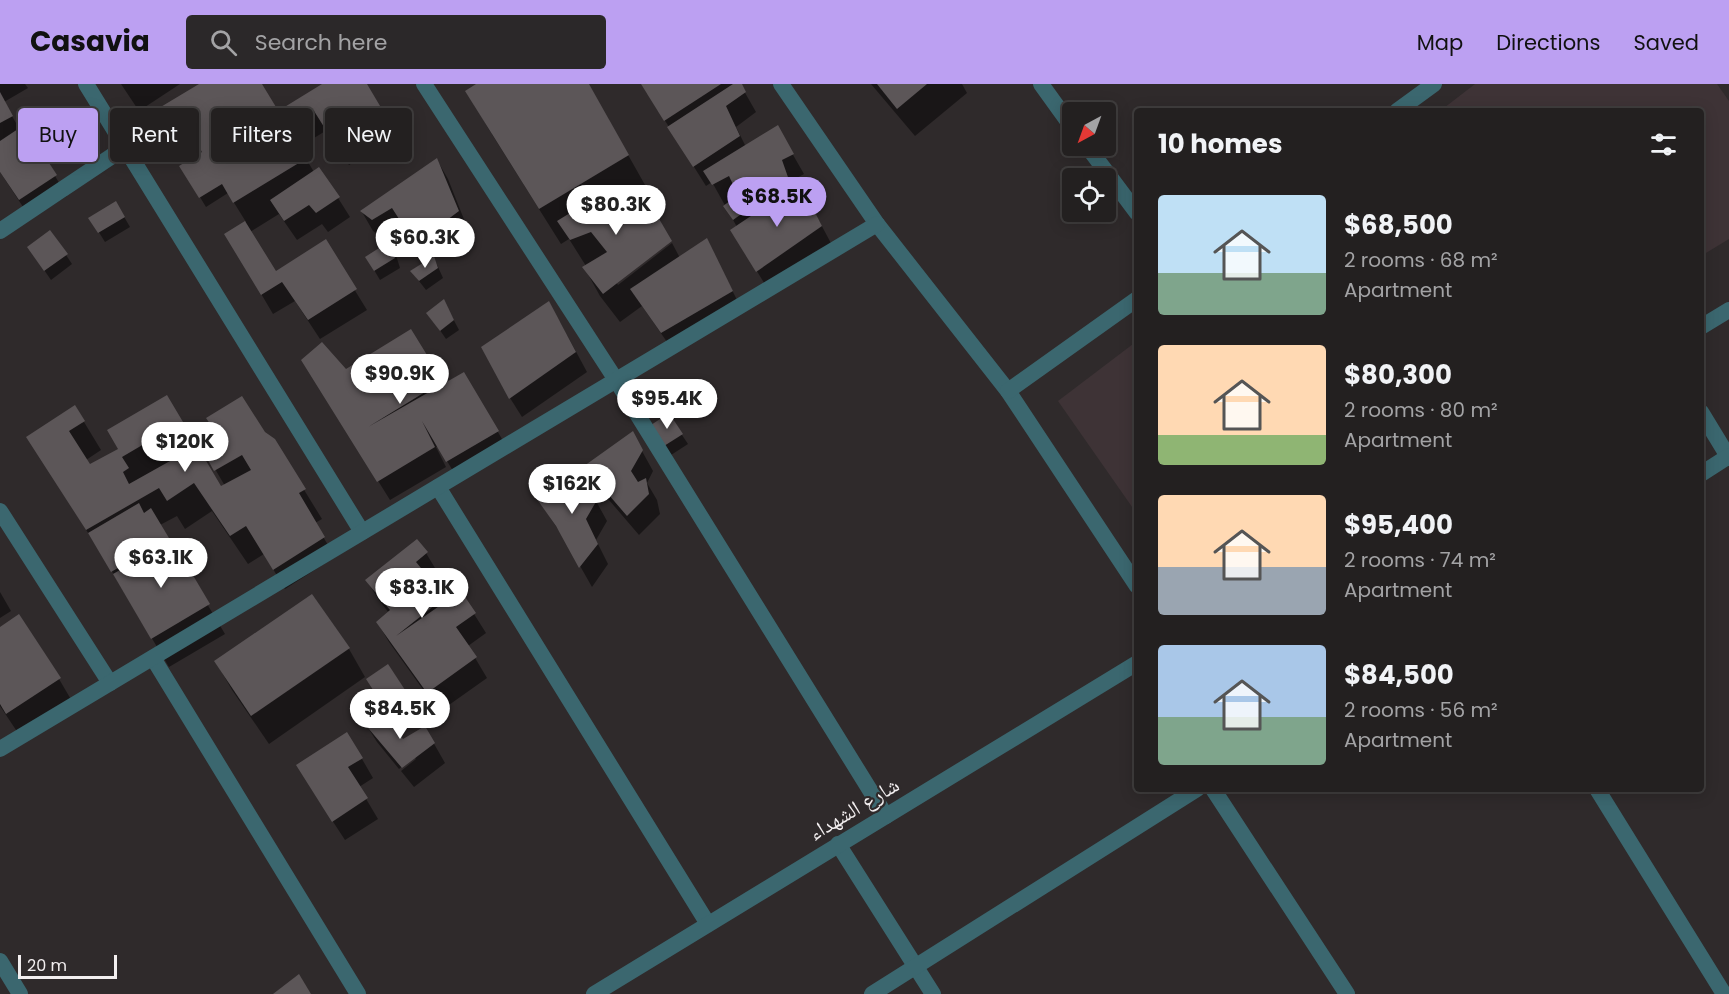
<!DOCTYPE html>
<html lang="en">
<head>
<meta charset="utf-8">
<style>
	:root { --surface:#232020; --page:#2b2829; --text:#f1f3f6; --muted:#a3a3a5; --line:#403e3e; --accent:#bca0f2 }
	body { margin:0; font-family:Poppins,"Noto Naskh Arabic",sans-serif; background:var(--page); color:var(--text); height:100vh; display:flex; flex-direction:column; font-size:22px; white-space:nowrap }
	* { box-sizing:border-box; margin:0 }
	p { font-size:20px; color:var(--muted) }
	.icon { flex:none; width:33px; height:33px; fill:none; stroke:currentColor; stroke-width:2; stroke-linecap:round; stroke-linejoin:round }
	.map { position:relative; flex:1; overflow:hidden }
	.details { position:absolute; left:1134px; top:24px; width:570px; height:684px; display:flex; flex-direction:column; background:var(--surface); border-radius:6px; box-shadow:0 3px 15px #0003,0 0 0 2px var(--line) }
	.details>* { flex:none }
	.guide { position:absolute; left:18px; top:24px; width:570px; height:54px; display:flex; gap:12px }
	.needle { width:39px; rotate:221deg }
	.tools { position:absolute; left:1062px; top:18px; display:grid; gap:12px }
	.tools a { display:grid; place-items:center; width:54px; height:54px; border-radius:6px; background:var(--surface); box-shadow:0 3px 15px #0003,0 0 0 2px var(--line); font-size:30px }
	.scale { position:absolute; left:18px; bottom:15px; width:99px; box-sizing:border-box; padding-left:6px; border:3px solid #f3eff0; border-top:0; font-size:16px; line-height:21px; white-space:nowrap; color:#f3eff0; -webkit-text-stroke:4px #2f2a2b; paint-order:stroke }
	.price { position:absolute; translate:-50% -51px; padding:0 14px; border-radius:21px; background:#fff; color:#222; font-size:20px; line-height:39px; filter:drop-shadow(0 2px 3px #0008) }
	.price::after { content:''; position:absolute; left:50%; top:36px; width:18px; height:14px; margin-left:-9px; background:inherit; clip-path:polygon(0 0,100% 0,50% 100%) }
	.price.selected { background:var(--accent); color:#111 }
	ul { padding:0; list-style:none }
	li { display:flex; align-items:center; gap:18px; height:150px; padding:0 24px }
	li span { display:grid; place-items:center; flex:none; width:168px; height:120px; border-radius:6px; color:#555 }
	li>.icon { margin-inline-start:auto }
	span .icon { width:72px; height:72px; fill:#fffc; stroke-width:1 }
	li b { font-size:26px }
	h2 { display:flex; justify-content:space-between; align-items:center; height:72px; padding:0 24px; font-size:26px }
	.chip { padding:0 21px; border-radius:6px; background:var(--surface); box-shadow:0 3px 15px #0003,0 0 0 2px var(--line); font-size:21px; line-height:54px }
	.chip.selected { background:var(--accent); color:#111 }
	header { display:flex; align-items:center; gap:36px; box-sizing:border-box; height:84px; padding:0 30px; background:var(--accent); color:#111 }
	header strong { font-size:28px }
	nav { display:flex; gap:33px; margin-inline-start:auto; font-size:21px }
	.search { width:420px; height:54px; background:var(--page); display:flex; align-items:center; gap:15px; box-sizing:border-box; padding:0 21px; border-radius:6px; color:var(--muted); font-size:22px }
	.map>svg:first-child { display:block }
	.built { fill:#3e3336 }
	.shadow { fill:#0007 }
	.building { fill:#5c5658; fill-rule:evenodd }
	.lines { fill:none; stroke-linecap:round; stroke-linejoin:round }
	.minor { stroke:#3b676f; stroke-width:16 }
	.labels { text-anchor:middle; stroke-width:4.5; stroke-linejoin:round; paint-order:stroke }
	.street-label { font-size:21px; fill:#f3eff0; stroke:#2f2a2b }
</style>
</head>
<body>
<header>
<strong>Casavia</strong>
<div class="search"><svg class="icon" aria-label="search" viewBox="0 0 24 24"><circle cx="10" cy="10" r="6"/><path d="M15 15l6 6"/></svg>Search here</div>
<nav><a>Map</a><a>Directions</a><a>Saved</a></nav>
</header>
<div class="map">
<svg width="1729" height="910" viewBox="0 0 1729 910">
	<rect width="100%" height="100%" fill="#2f2a2b"/>
	<g class="built">
		<polygon points="1475,0 1717,0 1729,17 1729,155 1701,172 1701,27 1440,27"/>
		<polygon points="1137,257 1137,430 1058,317"/>
	</g>
	<g class="shadow">
		<polygon points="0,0 25,0 28,4 4,18 20,46 55,92 67,112 31,135 0,88"/>
		<polygon points="121,0 180,0 139,27"/>
		<polygon points="201,0 261,0 314,88 338,114 350,133 328,148 322,140 297,156 279,130 250,148 275,189 325,158 367,226 320,255 295,217 273,230 226,150 246,138 228,109 206,123 181,82 203,69 197,58 175,71 151,31"/>
		<polygon points="324,0 365,0 396,52 349,81 327,46 306,59 285,24"/>
		<polygon points="479,0 588,0 649,108 627,121 616,198 618,201 672,159 680,174 717,176 743,228 674,268 642,222 620,238 600,212 584,183 586,182 569,155 561,160 488,44 467,7"/>
		<polygon points="642,0 740,0 756,28 736,43 746,63 777,43 804,90 793,96 795,104 800,101 833,163 769,207 744,166 737,143 712,98 706,102"/>
		<polygon points="871,0 962,0 967,9 915,52"/>
		<polygon points="50,50 79,52 85,61 67,75"/>
		<polygon points="437,76 448,95 469,148 434,174 443,194 426,206 412,188 427,178 405,143 384,155 373,147 362,128"/>
		<polygon points="116,119 130,143 105,158 90,134"/>
		<polygon points="390,159 395,168 400,184 380,196 367,174"/>
		<polygon points="29,164 66,171 72,180 51,196"/>
		<polygon points="449,227 459,246 446,255 428,229"/>
		<polygon points="560,238 587,288 522,333 510,314"/>
		<polygon points="411,247 444,301 464,290 509,367 459,397 438,362 436,363 446,383 390,416 337,331 346,287"/>
		<polygon points="166,313 221,404 225,402 201,361 264,349 274,357 322,435 315,439 335,473 285,505 264,470 248,480 212,427 185,445 177,432 160,441 225,550 169,583 104,474 28,354 84,338 101,366 86,376 89,382 120,366"/>
		<polygon points="653,341 682,351 688,360 671,371"/>
		<polygon points="632,349 653,387 647,399 657,416 660,430 639,451 597,402 586,382"/>
		<polygon points="536,412 596,417 607,437 596,456 608,480 592,503 567,459"/>
		<polygon points="426,469 438,489 429,496 446,519 474,530 486,549 468,562 487,594 439,628 389,558 377,538 389,529 379,516 367,497"/>
		<polygon points="0,508 11,527 0,534"/>
		<polygon points="0,544 59,595 76,624 24,658 0,622"/>
		<polygon points="349,565 365,593 269,660 232,606 216,578"/>
		<polygon points="373,605 407,613 413,622 393,635"/>
		<polygon points="365,639 402,657 425,644 445,679 414,703 401,687 416,675 414,673 399,685 377,658"/>
		<polygon points="362,675 373,694 359,703 378,735 345,756 309,701"/>
	</g>
	<g class="building">
		<polygon points="199,0 262,0 307,74 233,119 222,100 199,114 179,82 202,68 191,49 168,63 149,30"/>
		<polygon points="322,0 367,0 386,32 336,62 314,27 293,41 283,24"/>
		<polygon points="476,0 589,0 629,71 539,125 465,7"/>
		<polygon points="641,0 721,0 664,37"/>
		<polygon points="733,0 742,0 746,8 726,22 740,52 693,83 667,43"/>
		<polygon points="877,0 927,0 897,25"/>
		<polygon points="0,8 13,32 0,39"/>
		<polygon points="68,34 81,51 61,66 48,49"/>
		<polygon points="24,41 57,91 19,116 0,88 0,57"/>
		<polygon points="778,41 794,70 782,76 789,96 733,136 723,122 738,111 729,92 712,101 703,87"/>
		<polygon points="437,74 459,127 415,160 392,124 372,136 360,127"/>
		<polygon points="319,83 340,113 316,129 309,121 284,137 270,116"/>
		<polygon points="800,99 822,142 756,188 730,146"/>
		<polygon points="614,102 637,130 651,121 672,157 603,210 582,183 607,168 591,148 570,156 557,137"/>
		<polygon points="116,117 125,133 98,149 88,134"/>
		<polygon points="245,137 276,187 326,155 357,205 308,236 282,198 261,211 224,150"/>
		<polygon points="50,146 68,170 44,187 27,163"/>
		<polygon points="707,154 733,207 661,249 630,205"/>
		<polygon points="390,157 395,174 374,187 365,173"/>
		<polygon points="434,172 438,184 419,197 410,187"/>
		<polygon points="444,215 454,236 440,247 426,229"/>
		<polygon points="549,217 576,268 509,315 481,263"/>
		<polygon points="411,245 443,297 368,343 464,288 499,347 446,378 422,337 435,363 377,398 301,276 322,258 346,285"/>
		<path d="M167,311l54,91 30,-16 -9,-15 -28,16 -15,-27 18,-10 -11,-16 36,-22 23,36 10,7 31,50 -7,4 26,44 -52,33 -27,-44 -16,10 -36,-53 -27,18 -8,-13 -73,42 -60,-93 49,-32 10,16 -16,10 21,33 28,-15 -11,-19zM156,353l14,24 -41,23 -6,-12 6,-4 -7,-11z"/>
		<polygon points="669,329 683,350 664,362 651,341"/>
		<polygon points="633,347 643,366 631,387 638,398 646,394 649,410 627,432 584,382"/>
		<polygon points="580,390 597,416 586,435 598,460 579,484 556,442 534,411"/>
		<polygon points="139,419 144,429 151,424 169,454 111,488 88,449"/>
		<polygon points="417,455 428,468 416,478 445,513 396,552 461,507 476,529 456,543 477,573 427,609 376,538 390,526 365,496"/>
		<polygon points="172,456 210,520 151,555 113,490"/>
		<polygon points="312,510 350,564 251,632 214,577"/>
		<polygon points="19,530 61,594 6,630 0,620 0,543"/>
		<polygon points="388,580 409,612 386,626 366,595"/>
		<polygon points="381,630 403,655 425,642 435,659 402,684 363,638"/>
		<polygon points="347,648 363,674 348,683 368,714 332,738 296,681"/>
		<polygon points="299,890 311,910 273,910"/>
	</g>
	<g class="lines">
		<g class="minor">
			<polyline points="86,0 362,448"/>
			<polyline points="424,0 616,296 886,732"/>
			<polyline points="781,0 877,140 1008,307 1137,502"/>
			<polyline points="1041,0 1072,43"/>
			<polyline points="1397,27 1434,0"/>
			<polyline points="1087,62 1137,129"/>
			<polyline points="0,147 124,64"/>
			<polyline points="1701,243 1729,226"/>
			<polyline points="1008,307 1137,215"/>
			<polyline points="1701,328 1729,374"/>
			<polyline points="1701,390 1729,372"/>
			<polyline points="438,403 708,840"/>
			<polyline points="0,427 110,599"/>
			<polyline points="153,574 358,910"/>
			<polyline points="0,665 877,140"/>
			<polyline points="1213,705 1347,910"/>
			<polyline points="1597,705 1724,910"/>
			<polyline points="838,760 933,910"/>
			<polyline points="0,877 20,910"/>
			<polyline points="594,910 1137,579"/>
			<polyline points="872,910 1197,705"/>
		</g>
	</g>
	<g class="labels">
		<g class="street-label">
			<text transform="translate(854 725) rotate(-31)" y="7">شارع الشهداء</text>
		</g>
	</g>
</svg>
<div class="tools">
<a><svg class="needle" viewBox="-14 -14 28 28"><path d="M0-13l5 13h-10z" fill="#e53935"/><path d="M0 13l5-13h-10z" fill="#a3a3a5"/></svg></a>
<a><svg class="icon" aria-label="locate" viewBox="0 0 24 24"><circle cx="12" cy="12" r="6"/><path d="M12 2v4M12 18v4M2 12h4M18 12h4"/></svg></a>
</div>
<div class="scale">20 m</div>
<b class="price selected" style="left:777px;top:144px">$68.5K</b>
<b class="price" style="left:616px;top:152px">$80.3K</b>
<b class="price" style="left:425px;top:185px">$60.3K</b>
<b class="price" style="left:400px;top:321px">$90.9K</b>
<b class="price" style="left:667px;top:346px">$95.4K</b>
<b class="price" style="left:185px;top:389px">$120K</b>
<b class="price" style="left:572px;top:431px">$162K</b>
<b class="price" style="left:161px;top:505px">$63.1K</b>
<b class="price" style="left:422px;top:535px">$83.1K</b>
<b class="price" style="left:400px;top:656px">$84.5K</b>
<div class="guide">
<a class="chip selected">Buy</a>
<a class="chip">Rent</a>
<a class="chip">Filters</a>
<a class="chip">New</a>
</div>
<section class="details">
<h2>10 homes<svg class="icon" aria-label="filters" viewBox="0 0 24 24"><path d="M4 7h16M4 17h16"/><circle cx="9" cy="7" r="2"/><circle cx="15" cy="17" r="2"/></svg></h2>
<ul>
<li><span style="background:linear-gradient(#bfe0f5 65%,#7fa58c 0)"><svg class="icon" aria-label="home" viewBox="0 0 24 24"><path d="M3 11l9-7 9 7M6 9v11h12V9"/></svg></span><div><b>$68,500</b><p>2 rooms · 68 m²</p><p>Apartment</p></div></li>
<li><span style="background:linear-gradient(#ffd9b3 75%,#8fb573 0)"><svg class="icon" aria-label="home" viewBox="0 0 24 24"><path d="M3 11l9-7 9 7M6 9v11h12V9"/></svg></span><div><b>$80,300</b><p>2 rooms · 80 m²</p><p>Apartment</p></div></li>
<li><span style="background:linear-gradient(#ffd9b3 60%,#9aa5b1 0)"><svg class="icon" aria-label="home" viewBox="0 0 24 24"><path d="M3 11l9-7 9 7M6 9v11h12V9"/></svg></span><div><b>$95,400</b><p>2 rooms · 74 m²</p><p>Apartment</p></div></li>
<li><span style="background:linear-gradient(#a9c7e8 60%,#7fa58c 0)"><svg class="icon" aria-label="home" viewBox="0 0 24 24"><path d="M3 11l9-7 9 7M6 9v11h12V9"/></svg></span><div><b>$84,500</b><p>2 rooms · 56 m²</p><p>Apartment</p></div></li>
</ul>
</section>
</div>
</body>
</html>
